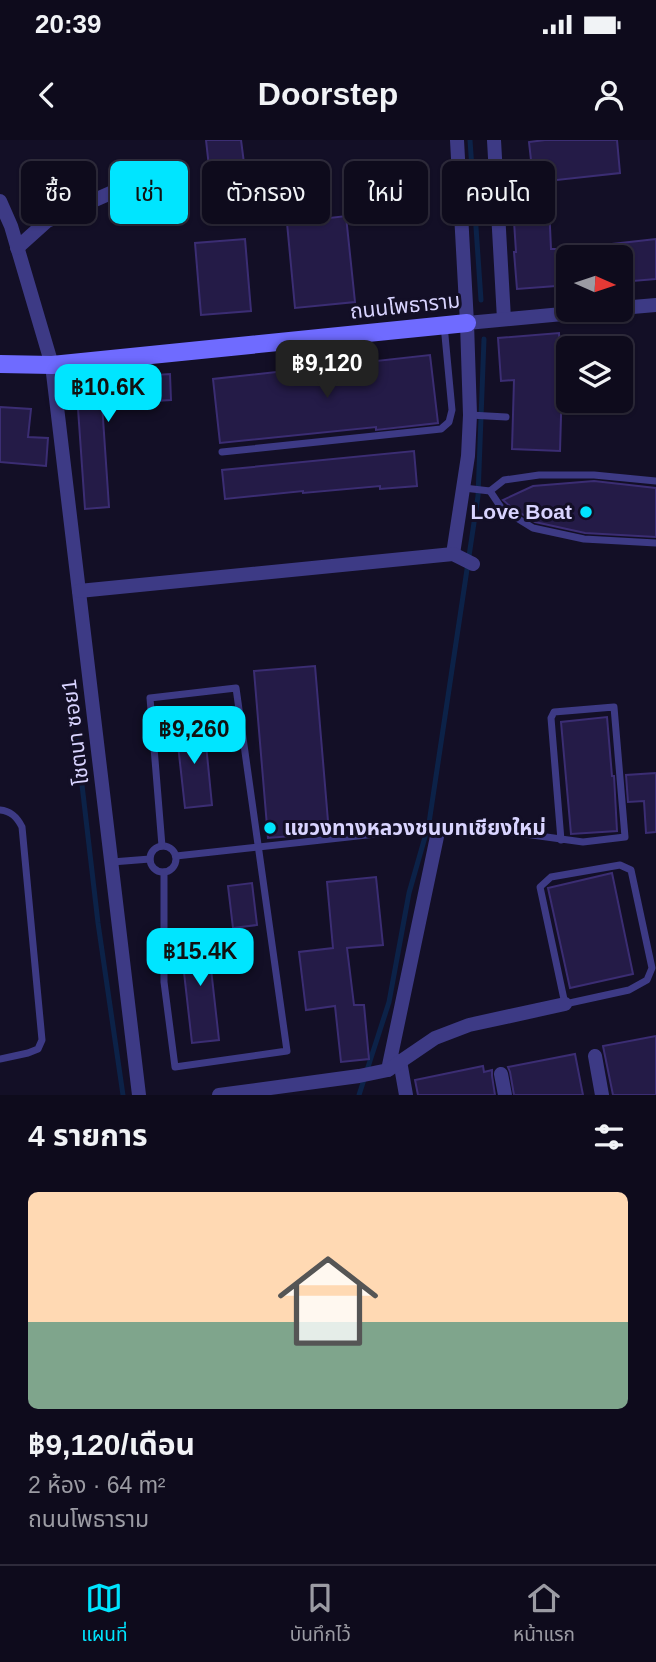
<!DOCTYPE html>
<html lang="th">
<head>
<meta charset="utf-8">
<style>
	:root { --surface:#0e0b1c; --page:#1c1929; --text:#f1f3f6; --muted:#9b9ba3; --line:#2e2b3b; --accent:#00e5ff }
	body { margin:0; font-family:Arial,"Noto Sans Thai",sans-serif; background:var(--page); color:var(--text); height:100vh; display:flex; flex-direction:column; font-size:26px; white-space:nowrap }
	* { box-sizing:border-box; margin:0 }
	p { font-size:23px; color:var(--muted) }
	.icon { flex:none; width:38px; height:38px; fill:none; stroke:currentColor; stroke-width:2; stroke-linecap:round; stroke-linejoin:round }
	.map { position:relative; height:955px; overflow:hidden }
	.side { display:flex; flex-direction:column; background:var(--surface); flex:1 }
	.side>* { flex:none }
	.banner { position:absolute; left:21px; top:21px; width:614px; height:63px; display:flex; gap:14px }
	.needle { width:46px; rotate:93deg }
	.controls { position:absolute; left:556px; top:105px; display:grid; gap:14px }
	.controls a { display:grid; place-items:center; width:77px; height:77px; border-radius:10px; background:var(--surface); box-shadow:0 2px 5px #0004,0 0 0 2px var(--line); font-size:35px }
	.price { position:absolute; translate:-50% -60px; padding:0 16px; border-radius:14px; background:var(--accent); color:#111; font-size:23px; line-height:46px; filter:drop-shadow(0 2px 4px #0008) }
	.price::after { content:''; position:absolute; left:50%; top:42px; width:21px; height:16px; margin-left:-10px; background:inherit; clip-path:polygon(0 0,100% 0,50% 100%) }
	.price.selected { background:#222; color:#fff }
	ul { padding:0; list-style:none }
	li { display:grid; align-content:center; gap:14px; height:371px; padding:0 28px }
	li span { display:grid; place-items:center; height:217px; border-radius:10px; color:#555 }
	li>.icon { margin-inline-start:auto }
	span .icon { width:126px; height:126px; fill:#fffc; stroke-width:1 }
	li b { font-size:30px }
	h2 { display:flex; justify-content:space-between; align-items:center; height:84px; padding:0 28px; font-size:30px }
	.chip { padding:0 24px; border-radius:10px; background:var(--surface); box-shadow:0 2px 5px #0004,0 0 0 2px var(--line); font-size:24px; line-height:63px }
	.chip.selected { background:var(--accent); color:#111 }
	.status { display:flex; justify-content:space-between; align-items:center; height:49px; padding:0 35px; background:var(--surface); direction:ltr }
	.status svg { height:19px; fill:currentColor }
	header { display:flex; justify-content:space-between; align-items:center; height:91px; padding:0 28px; background:var(--surface); font-size:32px; font-weight:800 }
	.dock { display:flex; justify-content:space-around; align-items:center; height:98px; border-top:2px solid var(--line); background:var(--surface); font-size:19px; color:var(--muted) }
	.dock a { display:grid; justify-items:center; gap:4px }
	.dock .selected { color:var(--accent) }
	.map>svg:first-child { display:block }
	.lines { fill:none; stroke-linecap:round; stroke-linejoin:round }
	.stream { stroke:#0c2248; stroke-width:5 }
	.building { fill:#241b47; stroke:#3b2d73; stroke-width:2 }
	.lane { stroke:#3d3a85; stroke-width:7 }
	.street { stroke:#3d3a85; stroke-width:14 }
	.secondary { stroke:#6f6bff; stroke-width:18 }
	.poi-dot { fill:#00e5ff; stroke:#130f26; stroke-width:2.5 }
	.labels { text-anchor:middle; stroke-width:6; stroke-linejoin:round; paint-order:stroke }
	.street-label { font-size:21px; fill:#d9d4ff; stroke:#130f26 }
	.poi-label { font-size:21px; font-weight:bold; fill:#d9d4ff; stroke:#130f26; text-anchor:end }
</style>
</head>
<body>
<div class="status"><b>20:39</b><svg viewBox="0 0 49 12"><path d="M0 12V9h3v3zM5 12V6h3v6zM10 12V3h3v9zM15 12V0h3v12zM26 1h20v11H26zM47 4h2v5h-2z"/></svg></div>
<header><svg class="icon" aria-label="back" viewBox="0 0 24 24"><path d="M15 5l-7 7 7 7"/></svg>Doorstep<svg class="icon" aria-label="person" viewBox="0 0 24 24"><circle cx="12" cy="8" r="4"/><path d="M4 21q1-7 8-7t8 7"/></svg></header>
<div class="map">
<svg width="656" height="955" viewBox="0 0 656 955">
	<rect width="100%" height="100%" fill="#130f26"/>
	<g class="lines">
		<g class="stream">
			<polyline points="470,0 481,160"/>
			<polyline points="76,593 98,783 123,955"/>
			<polyline points="359,955 389,862 409,753 429,683 478,356 484,199"/>
		</g>
	</g>
	<g class="building">
		<polygon points="206,0 241,0 244,23 209,27"/>
		<polygon points="545,0 617,0 620,33 548,41 547,28 532,29 529,2"/>
		<polygon points="549,65 551,109 569,109 569,145 517,149 514,112 516,112 513,66"/>
		<polygon points="346,76 355,162 295,168 287,83"/>
		<polygon points="245,99 251,171 201,175 195,103"/>
		<polygon points="656,99 656,139 621,142 621,117 577,117 577,108"/>
		<polygon points="559,193 562,241 560,311 512,309 514,240 501,241 498,198"/>
		<polygon points="430,215 438,283 376,290 376,287 220,303 213,239"/>
		<polygon points="170,234 171,260 102,264 109,367 85,369 76,240"/>
		<polygon points="0,267 31,269 28,297 48,298 46,326 0,322"/>
		<polygon points="414,311 417,346 380,349 380,346 303,353 303,351 225,359 222,330"/>
		<polygon points="594,341 656,348 656,397 585,393 535,382 512,368 503,360 533,346"/>
		<polygon points="315,526 329,693 268,698 254,531"/>
		<polygon points="607,577 612,636 614,636 617,691 571,694 561,582"/>
		<polygon points="204,584 212,665 185,668 176,587"/>
		<polygon points="656,633 656,692 646,693 644,661 628,662 626,635"/>
		<polygon points="612,733 633,834 570,848 548,748"/>
		<polygon points="376,737 383,805 347,808 354,865 364,865 369,919 341,922 335,866 306,870 299,812 333,808 327,742"/>
		<polygon points="252,743 257,785 233,788 228,746"/>
		<polygon points="207,793 219,900 192,903 180,797"/>
		<polygon points="656,896 656,955 613,955 603,906"/>
		<polygon points="575,914 583,955 514,955 510,932 508,927"/>
		<polygon points="483,926 484,932 492,930 492,936 495,955 418,955 415,940"/>
	</g>
	<g class="lines">
		<g class="lane">
			<polyline points="470,275 506,277"/>
			<polyline points="222,312 441,289 449,282 452,270 444,185"/>
			<polyline points="656,341 594,335 539,335 504,340 490,351 502,369 533,388 584,399 656,403"/>
			<polyline points="464,348 490,351"/>
			<path d="M0,670c11,1 17,7 22,17l20,213 -4,9 -10,4 -28,6"/>
			<circle cx="163" cy="719" r="13"/>
			<polyline points="162,706 150,558 236,548 287,911 175,927 164,842 164,732"/>
			<polyline points="176,716 439,687 474,687 583,702 625,697 614,567 554,572 551,578 561,700"/>
			<polyline points="112,722 150,719"/>
			<polygon points="620,725 631,730 652,828 647,840 629,850 565,864 540,747 551,737"/>
		</g>
		<g class="street">
			<polyline points="494,0 504,179"/>
			<polyline points="0,61 11,86 52,225 139,955"/>
			<polyline points="17,108 47,81 122,48 171,37"/>
			<polyline points="621,168 656,165"/>
			<polyline points="467,183 605,170"/>
			<polyline points="453,414 468,316 470,275 467,183 457,0"/>
			<polyline points="79,451 453,414 473,424"/>
			<polyline points="595,916 602,955"/>
			<polyline points="400,921 406,955"/>
			<polyline points="388,930 439,687"/>
			<polyline points="501,934 505,955"/>
			<polyline points="219,955 359,936 388,930 435,898 469,885 565,864"/>
		</g>
		<polyline class="secondary" points="0,224 52,225 467,183"/>
	</g>
	<g class="poi-dot">
		<circle cx="586" cy="372" r="7"/>
		<circle cx="270" cy="688" r="7"/>
	</g>
	<g class="labels">
		<g class="street-label">
			<text transform="translate(405 166) rotate(-6)" y="7">ถนนโพธาราม</text>
			<text transform="translate(75 592) rotate(-97)" y="7">โชตนา ซอย1</text>
		</g>
		<g class="poi-label">
			<text x="572" y="379">Love Boat</text>
			<text x="284" y="695" text-anchor="start">แขวงทางหลวงชนบทเชียงใหม่</text>
		</g>
	</g>
</svg>
<div class="controls">
<a><svg class="needle" viewBox="-14 -14 28 28"><path d="M0-13l5 13h-10z" fill="#e53935"/><path d="M0 13l5-13h-10z" fill="#9b9ba3"/></svg></a>
<a><svg class="icon" aria-label="layers" viewBox="0 0 24 24"><path d="M12 4l9 5-9 5-9-5zM3 14l9 5 9-5"/></svg></a>
</div>
<b class="price selected" style="left:327px;top:260px">฿9,120</b>
<b class="price" style="left:108px;top:284px">฿10.6K</b>
<b class="price" style="left:194px;top:626px">฿9,260</b>
<b class="price" style="left:200px;top:848px">฿15.4K</b>
<div class="banner">
<a class="chip">ซื้อ</a>
<a class="chip selected">เช่า</a>
<a class="chip">ตัวกรอง</a>
<a class="chip">ใหม่</a>
<a class="chip">คอนโด</a>
</div>
</div>
<section class="side">
<h2>4 รายการ<svg class="icon" aria-label="filters" viewBox="0 0 24 24"><path d="M4 7h16M4 17h16"/><circle cx="9" cy="7" r="2"/><circle cx="15" cy="17" r="2"/></svg></h2>
<ul>
<li><span style="background:linear-gradient(#ffd9b3 60%,#7fa58c 0)"><svg class="icon" aria-label="home" viewBox="0 0 24 24"><path d="M3 11l9-7 9 7M6 9v11h12V9"/></svg></span><div><b>฿9,120/เดือน</b><p>2 ห้อง · 64 m²</p><p>ถนนโพธาราม</p></div></li>
</ul>
</section>
<nav class="dock">
<a class="selected"><svg class="icon" aria-label="map" viewBox="0 0 24 24"><path d="M3 6l6-2 6 2 6-2v14l-6 2-6-2-6 2zM9 4v14M15 6v14"/></svg>แผนที่</a>
<a><svg class="icon" aria-label="saved" viewBox="0 0 24 24"><path d="M7 4h10v16l-5-4-5 4z"/></svg>บันทึกไว้</a>
<a><svg class="icon" aria-label="home" viewBox="0 0 24 24"><path d="M3 11l9-7 9 7M6 9v11h12V9"/></svg>หน้าแรก</a>
</nav>
</body>
</html>
